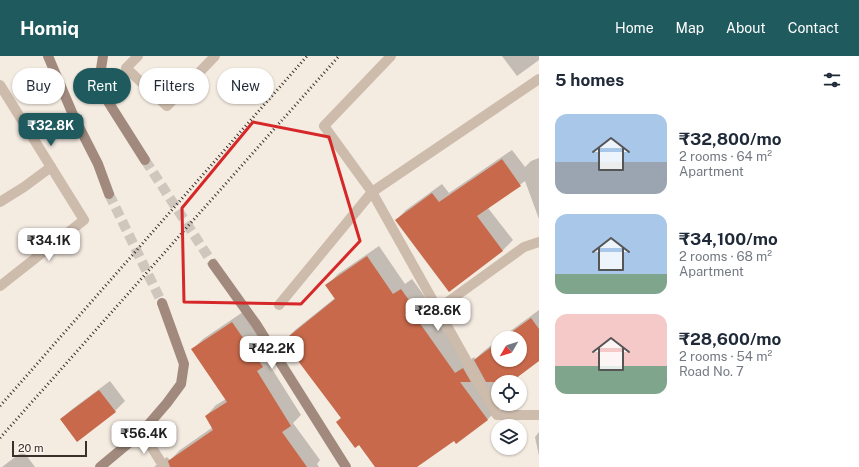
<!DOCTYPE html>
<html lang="en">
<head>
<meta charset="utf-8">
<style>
	:root { --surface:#fff; --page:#f2f2f3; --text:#1f2937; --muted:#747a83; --accent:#1f5a5e }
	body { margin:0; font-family:"Public Sans",sans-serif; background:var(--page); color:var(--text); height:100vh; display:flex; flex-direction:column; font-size:15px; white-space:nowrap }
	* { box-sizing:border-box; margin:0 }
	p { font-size:13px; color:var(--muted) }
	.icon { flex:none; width:22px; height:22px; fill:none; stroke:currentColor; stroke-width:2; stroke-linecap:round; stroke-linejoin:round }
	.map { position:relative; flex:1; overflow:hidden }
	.drawer { display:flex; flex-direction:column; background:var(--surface); width:320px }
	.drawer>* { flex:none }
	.banner { position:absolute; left:12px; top:12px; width:380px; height:36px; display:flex; gap:8px }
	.needle { width:26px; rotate:231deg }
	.fabs { position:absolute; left:491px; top:275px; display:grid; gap:8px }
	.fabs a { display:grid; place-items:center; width:36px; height:36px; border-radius:50%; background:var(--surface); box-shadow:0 1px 3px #0004; font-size:20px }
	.scale { position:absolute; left:12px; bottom:10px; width:75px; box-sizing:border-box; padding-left:4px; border:2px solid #3b302b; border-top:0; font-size:11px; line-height:14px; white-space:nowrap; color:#3b302b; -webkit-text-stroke:3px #fbf5ee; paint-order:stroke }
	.price { position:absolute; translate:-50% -34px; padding:0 9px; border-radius:8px; background:#fff; color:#222; font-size:13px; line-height:26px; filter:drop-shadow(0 1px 2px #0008) }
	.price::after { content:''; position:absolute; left:50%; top:24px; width:12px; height:9px; margin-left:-6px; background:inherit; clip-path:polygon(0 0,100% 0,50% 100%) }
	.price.selected { background:var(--accent); color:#fff }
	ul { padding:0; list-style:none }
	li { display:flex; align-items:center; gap:12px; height:100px; padding:0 16px }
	li span { display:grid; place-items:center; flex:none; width:112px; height:80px; border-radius:12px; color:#555 }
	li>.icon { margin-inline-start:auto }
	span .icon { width:48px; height:48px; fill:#fffc; stroke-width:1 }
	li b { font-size:17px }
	h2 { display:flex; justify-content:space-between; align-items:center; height:48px; padding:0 16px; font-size:17px }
	.chip { padding:0 14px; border-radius:18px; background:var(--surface); box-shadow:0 1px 3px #0004; font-size:14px; line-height:36px }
	.chip.selected { background:var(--accent); color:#fff }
	header { display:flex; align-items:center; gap:24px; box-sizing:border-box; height:56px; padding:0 20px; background:var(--accent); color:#fff }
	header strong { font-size:19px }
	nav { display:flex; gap:22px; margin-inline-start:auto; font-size:14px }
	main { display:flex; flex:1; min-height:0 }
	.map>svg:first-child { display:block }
	.shadow { fill:#0003 }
	.building { fill:#c8694b }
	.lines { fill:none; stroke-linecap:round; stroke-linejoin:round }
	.secondary-tunnel { stroke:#cfc6bd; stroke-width:10; stroke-dasharray:10 5; stroke-linecap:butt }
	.street { stroke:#cdbbac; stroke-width:10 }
	.secondary { stroke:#a18a7d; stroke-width:10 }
	.rail { stroke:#3b302b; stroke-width:3; stroke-dasharray:1 3; stroke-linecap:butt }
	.marked { fill:none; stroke:#d62828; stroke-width:3; stroke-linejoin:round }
</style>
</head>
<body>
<header>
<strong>Homiq</strong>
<nav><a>Home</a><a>Map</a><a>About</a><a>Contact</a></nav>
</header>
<main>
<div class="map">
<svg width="539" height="411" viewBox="0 0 539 411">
	<rect width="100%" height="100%" fill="#f4ebe1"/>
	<g class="shadow">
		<polygon points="502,0 539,0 539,4 517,20"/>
		<polygon points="512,94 525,111 531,105 539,102 539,163 525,125 488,152 513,184 503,194 450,234 396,164 406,154 442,128 449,137"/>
		<polygon points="379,190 405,228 412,223 433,252 430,255 467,307 474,301 475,303 485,294 498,284 498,304 520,304 520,282 501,282 539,254 539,304 509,326 498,326 498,334 494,338 492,336 489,339 499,352 488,363 456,387 454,383 416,411 376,411 342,362 284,285 295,274 335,242 327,229 338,218"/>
		<polygon points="243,256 272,300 267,305 301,359 293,367 320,404 317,408 319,411 154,411 167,401 170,404 180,394 213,371 206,360 216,349 226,343 193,293 203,283"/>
		<polygon points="110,325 125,345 115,355 61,363 71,354"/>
		<polygon points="539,376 539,400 535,381"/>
		<polygon points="23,395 35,411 2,411"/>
	</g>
	<g class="building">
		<polygon points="502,103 521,130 477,160 503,195 449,236 395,164 432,137 439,146"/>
		<polygon points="367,200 393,238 401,233 423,264 419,266 455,317 463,312 471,326 460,326 488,364 456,388 454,385 417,411 375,411 359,389 355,392 336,366 341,362 283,285 335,243 325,229"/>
		<polygon points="531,262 539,273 539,305 511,326 486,326 474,304 498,286 498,304 520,304 520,282 503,282"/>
		<polygon points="232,266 263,311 257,315 291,370 282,376 307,411 170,411 168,405 213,374 205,360 227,346 191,293"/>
		<polygon points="99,334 116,356 77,386 60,363"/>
	</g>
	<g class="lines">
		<g class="secondary-tunnel">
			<polyline points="145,104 213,208"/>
			<polyline points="109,138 162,247"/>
		</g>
		<g class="street">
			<polyline points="138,0 126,12 167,50 215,0"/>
			<polyline points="391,0 324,70 372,136 497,359 539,359"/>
			<polyline points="0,29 84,164 0,230"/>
			<polyline points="0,146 24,131 51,111"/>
			<polyline points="279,249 372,136 539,23"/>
			<polyline points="438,253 524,191 539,186"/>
			<polyline points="142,376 164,411"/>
		</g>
		<g class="secondary">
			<polyline points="48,0 74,61 98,108 109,138"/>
			<polyline points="103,0 101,13 107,44 145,104"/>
			<polyline points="213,208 256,268 346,411"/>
			<polyline points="100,411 142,376 167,347 181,328 184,308 162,247"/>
		</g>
		<g class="rail">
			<polyline points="0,350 307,0"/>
			<polyline points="0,382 339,0"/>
		</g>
	</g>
	<path class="marked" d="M253,66l76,15 31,104 -59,63 -117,-2 -2,-94z"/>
</svg>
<div class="fabs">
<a><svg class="needle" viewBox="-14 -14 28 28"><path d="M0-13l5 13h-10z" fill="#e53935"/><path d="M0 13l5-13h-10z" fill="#747a83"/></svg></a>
<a><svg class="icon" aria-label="locate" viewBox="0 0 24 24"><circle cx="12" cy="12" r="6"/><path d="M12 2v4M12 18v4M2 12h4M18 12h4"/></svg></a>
<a><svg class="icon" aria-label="layers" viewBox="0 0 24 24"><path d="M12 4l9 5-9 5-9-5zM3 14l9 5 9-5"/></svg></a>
</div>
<div class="scale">20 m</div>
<b class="price selected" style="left:51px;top:91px">₹32.8K</b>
<b class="price" style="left:49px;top:206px">₹34.1K</b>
<b class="price" style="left:438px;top:276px">₹28.6K</b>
<b class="price" style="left:272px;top:314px">₹42.2K</b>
<b class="price" style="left:144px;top:399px">₹56.4K</b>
<div class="banner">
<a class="chip">Buy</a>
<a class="chip selected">Rent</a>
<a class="chip">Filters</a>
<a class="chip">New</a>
</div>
</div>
<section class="drawer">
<h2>5 homes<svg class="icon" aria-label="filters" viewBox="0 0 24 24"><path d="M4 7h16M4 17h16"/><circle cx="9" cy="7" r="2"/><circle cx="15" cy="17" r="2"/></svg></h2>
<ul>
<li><span style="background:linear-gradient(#a9c7e8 60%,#9aa5b1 0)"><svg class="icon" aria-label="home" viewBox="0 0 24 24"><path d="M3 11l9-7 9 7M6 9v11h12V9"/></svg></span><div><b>₹32,800/mo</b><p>2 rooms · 64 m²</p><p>Apartment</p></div></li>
<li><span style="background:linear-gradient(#a9c7e8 75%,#7fa58c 0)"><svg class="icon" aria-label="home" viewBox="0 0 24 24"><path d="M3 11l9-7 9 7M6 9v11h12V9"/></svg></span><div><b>₹34,100/mo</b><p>2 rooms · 68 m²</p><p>Apartment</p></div></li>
<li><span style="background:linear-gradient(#f6c9c9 65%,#7fa58c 0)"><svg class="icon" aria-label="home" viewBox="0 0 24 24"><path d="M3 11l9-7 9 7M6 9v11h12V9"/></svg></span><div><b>₹28,600/mo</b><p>2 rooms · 54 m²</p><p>Road No. 7</p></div></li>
</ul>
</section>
</main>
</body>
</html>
